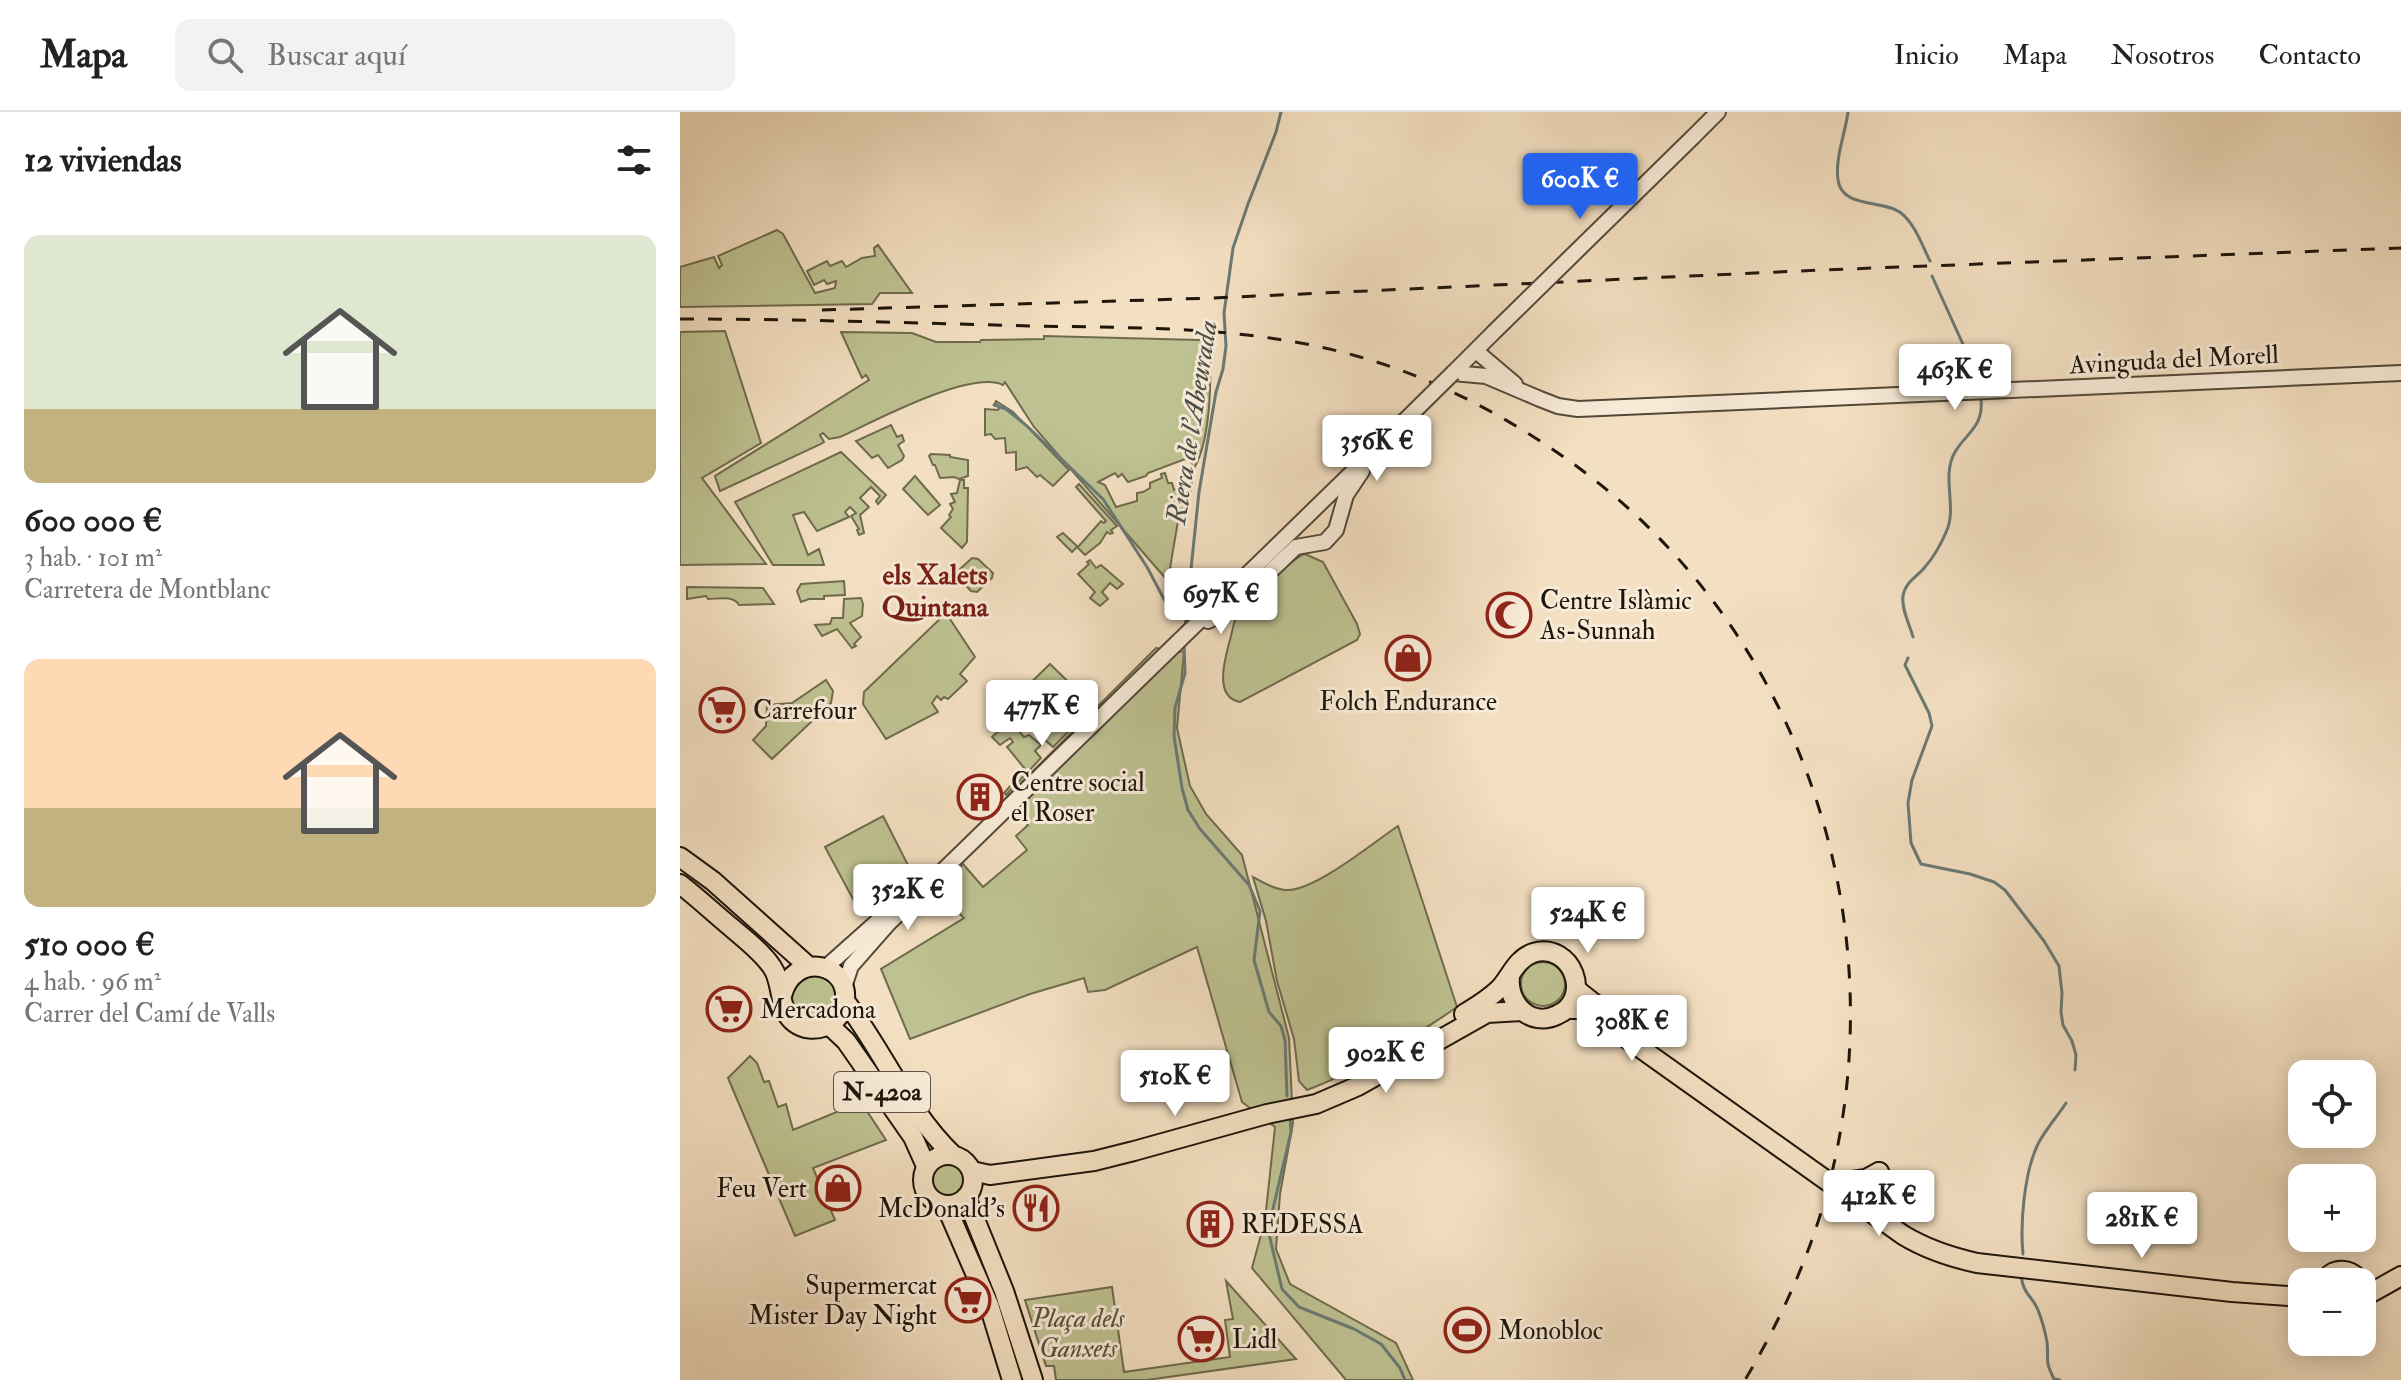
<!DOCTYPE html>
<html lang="es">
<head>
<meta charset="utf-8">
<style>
	:root { --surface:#fff; --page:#f2f2f2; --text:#222; --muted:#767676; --line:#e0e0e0; --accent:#2563eb }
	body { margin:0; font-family:"IM FELL Double Pica",serif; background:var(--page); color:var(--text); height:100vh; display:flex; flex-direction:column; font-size:30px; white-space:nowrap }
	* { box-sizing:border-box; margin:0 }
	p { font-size:26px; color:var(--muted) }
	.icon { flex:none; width:44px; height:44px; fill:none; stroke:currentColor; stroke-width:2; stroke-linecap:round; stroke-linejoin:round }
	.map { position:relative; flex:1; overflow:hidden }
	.sheet { display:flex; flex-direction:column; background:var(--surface); width:680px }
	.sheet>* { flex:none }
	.controls { position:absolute; left:1608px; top:948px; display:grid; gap:16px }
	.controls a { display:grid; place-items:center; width:88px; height:88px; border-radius:16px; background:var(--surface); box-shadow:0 4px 20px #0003; font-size:40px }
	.price { position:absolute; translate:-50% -68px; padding:0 18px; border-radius:8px; background:#fff; color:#222; font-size:26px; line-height:52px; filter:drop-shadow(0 2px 4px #0008) }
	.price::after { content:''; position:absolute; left:50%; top:48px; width:24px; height:18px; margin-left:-12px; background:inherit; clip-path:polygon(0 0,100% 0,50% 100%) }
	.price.current { background:var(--accent); color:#fff }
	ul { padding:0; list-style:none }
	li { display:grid; align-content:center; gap:16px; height:424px; padding:0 24px }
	li span { display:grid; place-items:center; height:248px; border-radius:16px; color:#555 }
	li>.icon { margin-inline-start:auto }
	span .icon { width:144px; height:144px; fill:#fffc; stroke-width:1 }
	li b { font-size:34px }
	h2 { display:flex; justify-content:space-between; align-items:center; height:96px; padding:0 24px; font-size:34px }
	header { display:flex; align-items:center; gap:48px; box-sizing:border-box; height:112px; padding:0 40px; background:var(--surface); border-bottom:2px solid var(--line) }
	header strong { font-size:38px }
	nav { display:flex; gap:44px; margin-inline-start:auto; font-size:28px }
	.search { width:560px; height:72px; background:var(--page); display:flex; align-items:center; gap:20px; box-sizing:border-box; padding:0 28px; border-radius:16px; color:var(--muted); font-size:30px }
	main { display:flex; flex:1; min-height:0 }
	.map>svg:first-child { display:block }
	.green { fill:#bec191; stroke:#6e6b4e; stroke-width:2 }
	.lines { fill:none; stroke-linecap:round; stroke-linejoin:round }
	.stream { stroke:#6a7974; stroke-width:3 }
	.minor-casing { stroke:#534838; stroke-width:18 }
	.major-casing { stroke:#1e150b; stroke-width:22 }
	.minor { stroke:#f7ead7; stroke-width:14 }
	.major { stroke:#f3dfc1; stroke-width:18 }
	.rail { stroke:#1e150b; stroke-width:3; stroke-dasharray:14 14; stroke-linecap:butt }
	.minor-bridge-casing { stroke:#534838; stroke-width:18; stroke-linecap:butt }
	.minor-bridge { stroke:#f7ead7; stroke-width:14 }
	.labels { text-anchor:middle; stroke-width:6; stroke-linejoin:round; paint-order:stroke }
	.shield { fill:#f7ead7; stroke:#5f5548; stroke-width:2 }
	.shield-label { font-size:24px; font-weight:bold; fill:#1e150b }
	.street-label { font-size:26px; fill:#1e150b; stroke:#f7ead7 }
	.poi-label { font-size:26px; fill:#1e150b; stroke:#f7ead7; text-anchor:start }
	.park-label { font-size:26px; font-style:italic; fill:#56513a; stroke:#f7ead7 }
	.water-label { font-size:28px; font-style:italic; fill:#4a4f48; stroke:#f7ead7 }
	.neighbourhood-label { font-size:28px; font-weight:bold; fill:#7a1f14; stroke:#f7ead7 }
</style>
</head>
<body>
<header>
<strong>Mapa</strong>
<div class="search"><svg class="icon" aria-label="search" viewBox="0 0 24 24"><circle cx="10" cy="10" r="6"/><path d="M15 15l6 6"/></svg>Buscar aquí</div>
<nav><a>Inicio</a><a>Mapa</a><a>Nosotros</a><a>Contacto</a></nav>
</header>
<main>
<section class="sheet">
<h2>12 viviendas<svg class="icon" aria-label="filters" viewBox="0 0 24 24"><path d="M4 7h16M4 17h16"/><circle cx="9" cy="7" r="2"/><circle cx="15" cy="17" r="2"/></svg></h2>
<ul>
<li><span style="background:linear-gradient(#dfe7d0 70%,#c2b280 0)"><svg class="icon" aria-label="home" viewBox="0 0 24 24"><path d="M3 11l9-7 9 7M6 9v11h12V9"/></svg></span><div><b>600 000 €</b><p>3 hab. · 101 m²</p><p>Carretera de Montblanc</p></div></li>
<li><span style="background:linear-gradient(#ffd9b3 60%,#c2b280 0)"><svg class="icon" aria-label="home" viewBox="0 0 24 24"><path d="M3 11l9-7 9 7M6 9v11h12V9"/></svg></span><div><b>510 000 €</b><p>4 hab. · 96 m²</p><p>Carrer del Camí de Valls</p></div></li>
</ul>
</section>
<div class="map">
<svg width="1721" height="1268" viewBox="0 0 1721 1268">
	<rect width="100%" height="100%" fill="#f3dfc1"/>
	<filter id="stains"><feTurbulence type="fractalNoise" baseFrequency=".0025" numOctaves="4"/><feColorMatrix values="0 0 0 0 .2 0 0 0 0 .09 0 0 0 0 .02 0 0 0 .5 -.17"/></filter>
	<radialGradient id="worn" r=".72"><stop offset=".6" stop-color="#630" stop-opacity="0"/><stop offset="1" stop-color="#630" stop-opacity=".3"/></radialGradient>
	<g class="green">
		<polygon points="97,118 103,122 135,181 155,176 156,169 147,172 144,168 134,173 127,159 147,149 150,154 162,149 166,155 182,146 195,144 194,136 198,133 232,181 200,181 192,192 0,195 0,155 34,145 39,156 42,153 38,144"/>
		<polygon points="45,219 81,331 22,366 86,452 0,453 0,220"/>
		<path d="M161,220l71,1 24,9h44l1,-2 63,-1v-3l155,4 11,2c1,36 2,102 -19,131l1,-12 -7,-2 -37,14 -2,3 -18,6 -6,-8 -4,3 -3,-4 -17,9 7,3 11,22 21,-6v-8l6,-1 7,-4v-5l12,-5 -1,-4 4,-1 3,10h4l2,7 12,-3 5,-10 1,10 -6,22h-6l-10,59 6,2 -2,18 -140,-161 -29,-45 -2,3c-32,-16 -130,37 -163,52l-11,2 -6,-6 -3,2 4,7 -3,2 -101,47 -5,-15 154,-96 -3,-5 -4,3z"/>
		<polygon points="316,289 333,300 389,358 373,374 360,363 357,365 347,355 336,358 336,340 326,341 325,326 315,327 311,322 305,323 305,297 318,298 320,295 315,291"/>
		<polygon points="211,313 217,325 222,323 224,329 218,333 224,344 222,348 208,356 198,343 192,346 176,329"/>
		<polygon points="161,340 206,383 198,392 196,389 200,384 191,375 180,386 189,395 180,403 184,421 179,423 177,418 179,417 171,404 176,401 170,395 165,400 169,405 137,419 124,400 113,403 128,443 139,437 144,453 93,453 55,390"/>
		<polygon points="251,342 270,343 270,345 288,348 288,364 279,367 274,365 260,366 255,353 253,353 249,344"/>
		<polygon points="235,364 260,393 248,403 223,377"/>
		<polygon points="280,368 284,368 284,376 288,376 287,430 282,436 261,416 271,405 269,403 273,397 270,392 275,390 271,382 277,381"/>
		<polygon points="399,372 437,414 431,418 433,421 430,422 427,420 420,431 405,443 397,435 392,440 377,425 383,421 398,435 421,409 424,411 426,409 396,375"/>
		<path d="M625,442l18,8 34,62 3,10 -3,6 -117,62c-28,-5 -14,-47 -9,-66 2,-8 3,-17 8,-24 9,-11 54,-55 66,-58z"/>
		<polygon points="292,446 298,447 313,461 312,466 297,480 291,479 278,465 278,459"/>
		<polygon points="410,448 416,456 421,453 443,472 437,477 430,471 422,480 428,487 420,494 410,486 415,480 398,462 409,452 407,450"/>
		<polygon points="164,469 165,483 144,484 144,487 129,487 121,490 117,479 121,472"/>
		<path d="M7,475l76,1 11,16 -35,1c-6,-10 -21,-6 -31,-6l-2,-3 -19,3z"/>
		<polygon points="181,486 183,492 182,504 170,511 181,525 174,532 176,534 172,536 157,517 142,524 135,513 150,512 152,506 163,506 164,487"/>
		<polygon points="266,501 295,545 280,562 287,569 268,587 264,585 261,588 257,584 252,591 258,600 206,627 183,592 184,580"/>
		<polygon points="476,536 504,540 497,616 510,674 526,702 562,743 609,926 613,1011 600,1082 596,1137 610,1172 716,1231 733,1268 666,1268 572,1156 585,1108 595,1015 562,990 517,835 425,878 408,880 404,866 350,882 230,927 201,857 284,806 256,779 283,752 303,775 347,738 336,724 348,713 338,698 325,687"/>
		<polygon points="370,552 402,583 399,586 388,577 381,586 401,607 373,635 345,610 332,589"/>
		<polygon points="146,568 153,579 151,591 92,647 73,628 86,614 87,593 112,591"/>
		<polygon points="334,605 338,610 333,616 336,619 338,618 344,625 349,623 361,633 355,639 361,646 326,683 324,681 345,657 327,635 333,630 330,626 320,633 312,625"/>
		<polygon points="203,704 231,759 174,789 145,735"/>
		<path d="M718,714l59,181c-46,32 -97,63 -150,83l-8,-9 -5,-42 -17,-58 -11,-60 -13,-44c9,5 24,14 35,13 28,0 86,-48 110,-64z"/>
		<circle cx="863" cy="872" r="22"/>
		<circle cx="133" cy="885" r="23"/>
		<polygon points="70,944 77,951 84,970 89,969 98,995 106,992 113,1018 181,990 206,1028 133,1056 155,1108 115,1124 48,966"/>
		<circle cx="268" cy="1068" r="18"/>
		<polygon points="546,1169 616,1247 467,1268 376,1268 374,1254 366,1254 345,1188 432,1175 444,1260 550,1245 545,1208 553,1207"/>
	</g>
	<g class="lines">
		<g class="stream">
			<path d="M1168,0c-3,23 -13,45 -10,68 4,29 45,19 63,33 14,11 21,32 29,48"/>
			<polyline points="1252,164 1291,250 1298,272"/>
			<polyline points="314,293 326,297 347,314 423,387 467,455 485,489 504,503"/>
			<polyline points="505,515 519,380 536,280 543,257 546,234 544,201 553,136 568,92 596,20 601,0"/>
			<path d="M1233,525c-3,-12 -12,-28 -10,-41 2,-14 14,-19 22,-29 8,-9 17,-25 22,-37 10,-24 -6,-54 8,-78 11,-19 29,-25 26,-53"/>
			<polyline points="504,531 505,561 495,596 494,624 502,676 508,698 520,717 569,773 580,799 574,848 589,900 601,914 605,928 607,984"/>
			<polyline points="1228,546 1225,553 1249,601 1252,614 1232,668 1228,691 1231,731 1241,752 1290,762 1314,770 1325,778 1364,829 1379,854 1382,881 1381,900 1383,913 1392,929 1396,943 1395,958"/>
			<polyline points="610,1005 611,1020 588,1118 602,1177 619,1195 674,1217 701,1232 720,1256 725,1268"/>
			<path d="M1343,1142c-3,-29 1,-82 15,-110 7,-14 19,-27 28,-41"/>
			<path d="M1341,1164c3,20 11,19 17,34 4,10 7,21 9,32 2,19 -3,17 7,37l6,1"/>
		</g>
		<g class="minor-casing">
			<g id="minor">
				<polyline points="1013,25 1038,0"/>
				<polyline points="796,239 835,272"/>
				<polyline points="773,261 806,264 860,287 878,294 898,297 1721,261"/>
				<polyline points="773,261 814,220"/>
				<polyline points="528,509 551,497 616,435 645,430 656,418 666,383 682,359"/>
				<polyline points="145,856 209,799"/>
				<polyline points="164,875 171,854 208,812 695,338"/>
			</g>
		</g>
		<g class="major-casing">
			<g id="major">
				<polyline points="0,745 33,769 128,854"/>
				<path d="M0,772c18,14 35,30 52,44 14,12 30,24 40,39 12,17 5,43 23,56 18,13 44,3 49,-18 10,-42 -51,-56 -62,-9"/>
				<polyline points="896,877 925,900"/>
				<path d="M165,889c38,50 63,111 108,154"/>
				<path d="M887,897h15l9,4 312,222c23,14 47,22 74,28l255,29 70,5"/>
				<path d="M784,902c13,-8 25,-15 36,-26 11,-12 16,-29 33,-35 39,-12 61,46 24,62 -27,13 -50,-12 -47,-38"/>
				<polyline points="149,913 166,929 233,1025 246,1054"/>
				<circle cx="268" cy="1068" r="25"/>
				<polyline points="292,1059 310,1063 414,1049 454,1039 587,1002 636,992 678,974 807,901 842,899"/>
				<polyline points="1199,1060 1204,1091 1210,1102"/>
				<polyline points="1166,1070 1186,1067 1199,1060"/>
				<polyline points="286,1085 324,1179 353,1268"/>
				<polyline points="266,1094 309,1193 332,1268"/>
				<path d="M1644,1170c9,-16 27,-14 37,0"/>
				<polyline points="1682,1186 1721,1164"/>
			</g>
		</g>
		<use href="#minor" class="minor"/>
		<use href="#major" class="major"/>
		<g class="rail">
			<polyline points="142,198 534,186 1141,158 1721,136"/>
			<path d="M0,207c117,0 235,4 352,7 108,2 216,0 321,29 81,22 158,63 226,113 223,165 320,457 248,724 -18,66 -47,129 -82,188"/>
		</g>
		<g class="minor-bridge-casing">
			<g id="minor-bridge">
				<polyline points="814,220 1013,25"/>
				<polyline points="695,338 773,261"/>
			</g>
		</g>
		<use href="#minor-bridge" class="minor-bridge"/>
	</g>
	<defs>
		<g id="mosque-ring" transform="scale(2.3)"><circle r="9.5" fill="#f7ead7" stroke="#8f2418" stroke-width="1.5"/><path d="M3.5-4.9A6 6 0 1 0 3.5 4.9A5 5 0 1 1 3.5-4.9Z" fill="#8f2418"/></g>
		<g id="shop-ring" transform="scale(2.3)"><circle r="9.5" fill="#f7ead7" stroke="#8f2418" stroke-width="1.5"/><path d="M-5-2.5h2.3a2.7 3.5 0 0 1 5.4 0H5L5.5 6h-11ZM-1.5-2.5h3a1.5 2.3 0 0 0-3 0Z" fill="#8f2418"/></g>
		<g id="supermarket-ring" transform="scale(2.3)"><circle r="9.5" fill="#f7ead7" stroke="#8f2418" stroke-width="1.5"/><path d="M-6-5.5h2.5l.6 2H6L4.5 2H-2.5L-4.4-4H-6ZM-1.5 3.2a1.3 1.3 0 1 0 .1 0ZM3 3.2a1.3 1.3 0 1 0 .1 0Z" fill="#8f2418"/></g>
		<g id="building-ring" transform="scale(2.3)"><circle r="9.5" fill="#f7ead7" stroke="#8f2418" stroke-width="1.5"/><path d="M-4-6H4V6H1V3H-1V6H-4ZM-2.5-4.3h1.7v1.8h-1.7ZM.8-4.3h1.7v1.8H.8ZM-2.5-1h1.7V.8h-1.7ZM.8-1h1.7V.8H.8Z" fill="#8f2418"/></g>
		<g id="restaurant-ring" transform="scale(2.3)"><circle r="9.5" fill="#f7ead7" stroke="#8f2418" stroke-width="1.5"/><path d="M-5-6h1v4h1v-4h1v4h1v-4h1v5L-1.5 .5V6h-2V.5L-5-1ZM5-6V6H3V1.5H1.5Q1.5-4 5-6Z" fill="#8f2418"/></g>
		<g id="stadium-ring" transform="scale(2.3)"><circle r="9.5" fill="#f7ead7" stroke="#8f2418" stroke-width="1.5"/><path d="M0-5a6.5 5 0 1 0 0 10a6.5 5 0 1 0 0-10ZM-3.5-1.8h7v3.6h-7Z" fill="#8f2418"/></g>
	</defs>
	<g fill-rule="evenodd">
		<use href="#mosque-ring" x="829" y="503"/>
		<use href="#shop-ring" x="728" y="546"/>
		<use href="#supermarket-ring" x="42" y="598"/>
		<use href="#building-ring" x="300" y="685"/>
		<use href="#supermarket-ring" x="49" y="897"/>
		<use href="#shop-ring" x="158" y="1076"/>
		<use href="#restaurant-ring" x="356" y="1096"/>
		<use href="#building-ring" x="530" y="1112"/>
		<use href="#supermarket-ring" x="288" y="1188"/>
		<use href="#stadium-ring" x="787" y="1218"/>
		<use href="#supermarket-ring" x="521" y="1227"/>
	</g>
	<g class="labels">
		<rect class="shield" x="154" y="960" width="96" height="40" rx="6"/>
		<g class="shield-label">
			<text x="202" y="988">N-420a</text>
		</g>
		<g class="street-label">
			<text transform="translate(1494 247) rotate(-3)" y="9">Avinguda del Morell</text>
		</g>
		<g class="poi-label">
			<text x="860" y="497">Centre Islàmic<tspan x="860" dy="30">As-Sunnah</tspan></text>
			<text x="728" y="598" text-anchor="middle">Folch Endurance</text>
			<text x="73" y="607">Carrefour</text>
			<text x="331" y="679">Centre social<tspan x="331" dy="30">el Roser</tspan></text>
			<text x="80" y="906">Mercadona</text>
			<text x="127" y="1085" text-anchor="end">Feu Vert</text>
			<text x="325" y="1105" text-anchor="end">McDonald's</text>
			<text x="561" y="1121">REDESSA</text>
			<text x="257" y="1182" text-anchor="end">Supermercat<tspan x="257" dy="30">Mister Day Night</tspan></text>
			<text x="818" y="1227">Monobloc</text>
			<text x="552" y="1236">Lidl</text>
		</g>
		<g class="park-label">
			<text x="398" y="1215">Plaça dels<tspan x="398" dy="30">Ganxets</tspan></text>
		</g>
		<g class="water-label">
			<text transform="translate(511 310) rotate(-81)" y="10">Riera de l'Abeurada</text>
		</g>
		<g class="neighbourhood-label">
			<text x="255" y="472">els Xalets<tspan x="255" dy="32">Quintana</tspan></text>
		</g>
	</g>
	<rect width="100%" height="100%" filter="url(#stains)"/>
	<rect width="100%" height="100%" fill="url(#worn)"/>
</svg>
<div class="controls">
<a><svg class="icon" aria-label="locate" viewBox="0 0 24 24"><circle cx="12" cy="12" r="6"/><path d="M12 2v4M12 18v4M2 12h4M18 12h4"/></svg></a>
<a>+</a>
<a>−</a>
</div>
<b class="price current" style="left:900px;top:109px">600K €</b>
<b class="price" style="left:1275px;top:300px">463K €</b>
<b class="price" style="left:697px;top:371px">356K €</b>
<b class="price" style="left:541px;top:524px">697K €</b>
<b class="price" style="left:362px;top:636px">477K €</b>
<b class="price" style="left:228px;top:820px">352K €</b>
<b class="price" style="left:908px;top:843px">524K €</b>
<b class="price" style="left:952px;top:951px">308K €</b>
<b class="price" style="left:706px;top:983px">902K €</b>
<b class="price" style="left:495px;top:1006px">510K €</b>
<b class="price" style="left:1199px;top:1126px">412K €</b>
<b class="price" style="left:1462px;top:1148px">281K €</b>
</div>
</main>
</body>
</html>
